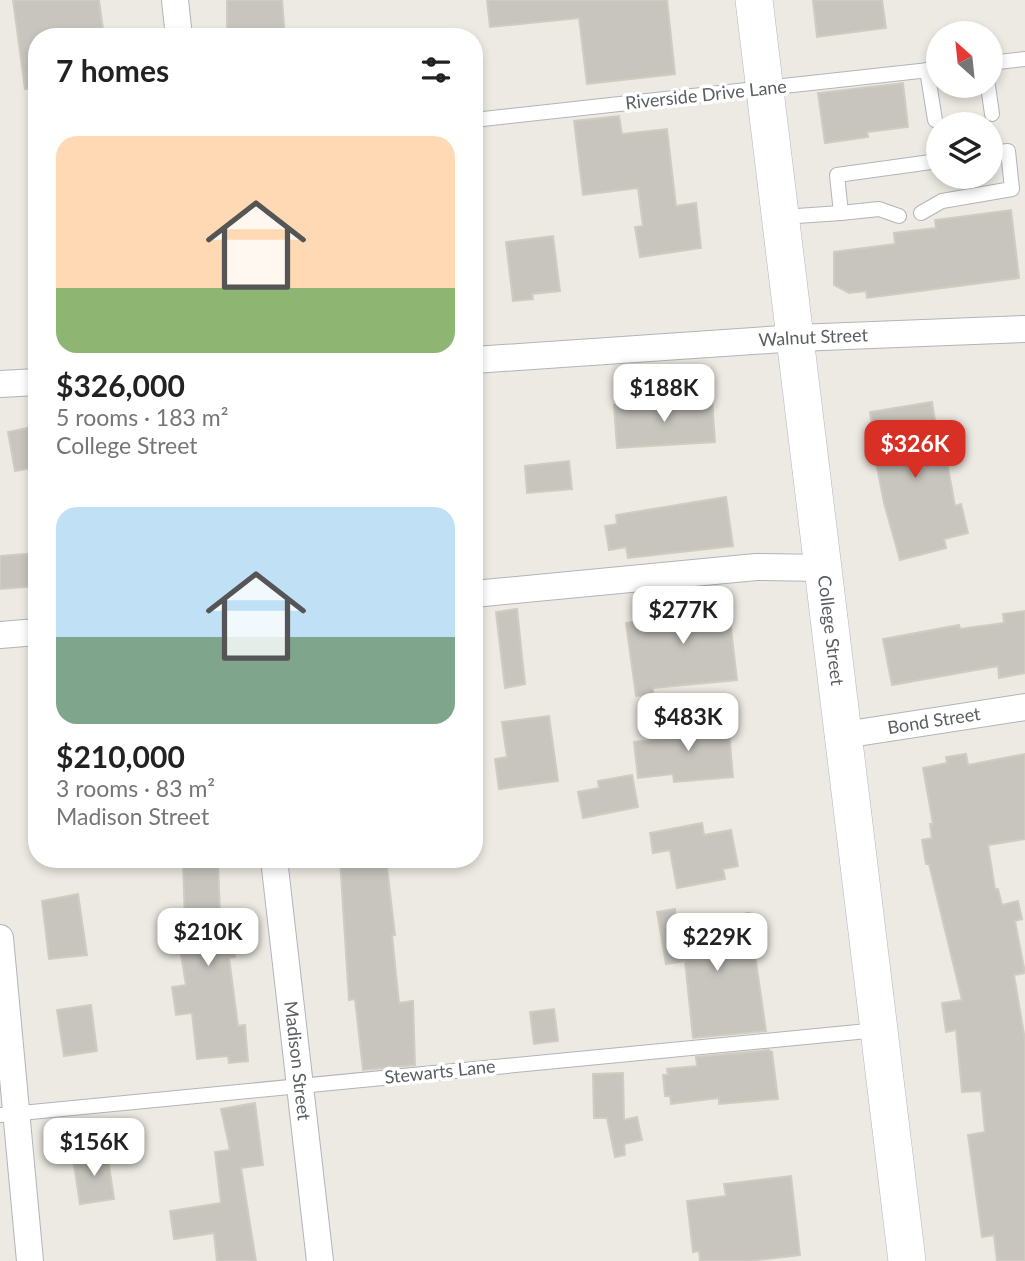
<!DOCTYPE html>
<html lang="en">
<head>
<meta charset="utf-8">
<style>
	:root { --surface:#fff; --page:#f6f6f6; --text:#222; --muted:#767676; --accent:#d93025 }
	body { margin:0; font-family:Lato,sans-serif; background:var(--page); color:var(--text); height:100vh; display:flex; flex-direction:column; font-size:26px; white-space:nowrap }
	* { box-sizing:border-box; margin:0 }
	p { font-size:23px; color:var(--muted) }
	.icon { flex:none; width:38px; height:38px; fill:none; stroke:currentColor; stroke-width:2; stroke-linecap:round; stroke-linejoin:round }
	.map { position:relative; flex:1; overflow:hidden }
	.sheet { position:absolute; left:28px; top:28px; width:455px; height:840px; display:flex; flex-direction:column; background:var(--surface); border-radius:28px; box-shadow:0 4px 10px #0003 }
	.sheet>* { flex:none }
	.needle { width:46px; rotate:333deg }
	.buttons { position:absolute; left:926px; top:21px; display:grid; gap:14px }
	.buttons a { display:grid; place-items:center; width:77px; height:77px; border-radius:50%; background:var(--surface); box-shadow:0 4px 10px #0003; font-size:35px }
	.price { position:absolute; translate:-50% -60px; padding:0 16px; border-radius:14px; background:#fff; color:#222; font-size:23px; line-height:46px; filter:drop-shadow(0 2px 4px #0008) }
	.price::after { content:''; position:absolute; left:50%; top:42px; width:21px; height:16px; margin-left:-10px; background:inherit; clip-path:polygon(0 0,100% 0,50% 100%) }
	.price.selected { background:var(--accent); color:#fff }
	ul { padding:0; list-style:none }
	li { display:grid; align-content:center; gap:14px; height:371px; padding:0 28px }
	li span { display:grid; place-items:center; height:217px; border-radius:21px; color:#555 }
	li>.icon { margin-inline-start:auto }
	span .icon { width:126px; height:126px; fill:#fffc; stroke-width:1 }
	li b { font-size:30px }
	h2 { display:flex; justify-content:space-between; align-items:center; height:84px; padding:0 28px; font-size:30px }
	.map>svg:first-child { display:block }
	.building { fill:#c8c5bf; stroke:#d1ccc1; stroke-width:2 }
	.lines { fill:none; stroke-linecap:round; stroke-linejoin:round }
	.lane-casing { stroke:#b2b4b9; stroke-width:16 }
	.street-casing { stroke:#b2b4b9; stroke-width:28 }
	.secondary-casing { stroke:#b3b6bc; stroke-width:38 }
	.lane { stroke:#fff; stroke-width:14 }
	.street { stroke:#fff; stroke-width:26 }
	.secondary { stroke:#fff; stroke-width:37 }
	.labels { text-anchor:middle; stroke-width:7; stroke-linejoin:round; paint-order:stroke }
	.street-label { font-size:18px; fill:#5a5e62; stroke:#fff }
</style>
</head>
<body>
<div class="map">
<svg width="1025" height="1261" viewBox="0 0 1025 1261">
	<rect width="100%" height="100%" fill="#eceae2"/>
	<g class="building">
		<polygon points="13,0 99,0 104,37 37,37 37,89 25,89"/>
		<polygon points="227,0 282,0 285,37 227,37"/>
		<polygon points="487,0 667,0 675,74 587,84 579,18 490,27"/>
		<polygon points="813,0 882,0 886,28 817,37"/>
		<polygon points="903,83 908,127 867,132 868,137 825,143 818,93"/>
		<polygon points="619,116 622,134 667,129 676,206 696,203 701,248 640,257 635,227 643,226 638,188 583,195 574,121"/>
		<polygon points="1011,210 1019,278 867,298 866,291 849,293 834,285 834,252 895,244 894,233 936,228 935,220"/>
		<polygon points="553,236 560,291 532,294 533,299 513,301 506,242"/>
		<polygon points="712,399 715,442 617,448 614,405"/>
		<polygon points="932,402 940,452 945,451 955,506 961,504 968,533 944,539 946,548 900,560 884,503 870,431 873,431 870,412"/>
		<polygon points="28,428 30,437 37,436 37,467 15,471 8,432"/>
		<polygon points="569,461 572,489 527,493 525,466"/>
		<polygon points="726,497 733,546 628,558 626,547 609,550 605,526 617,524 616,515"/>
		<polygon points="37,553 37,586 0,589 0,556"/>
		<polygon points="727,594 737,680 653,688 653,694 636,696 626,623 667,616 665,603"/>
		<polygon points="517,609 525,684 505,688 496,612"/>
		<polygon points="1025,611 1025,673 999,678 998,666 892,685 883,639 959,625 960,629 1004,623 1003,614"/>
		<polygon points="549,716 558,781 499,789 495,759 507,757 502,722"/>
		<polygon points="728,721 733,777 674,782 673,774 638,778 634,742 672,738 671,726"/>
		<polygon points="966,754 968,765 1025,754 1025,839 988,845 995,889 998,889 1002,905 1018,901 1022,919 1015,921 1025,973 1014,975 1025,1040 1025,1261 997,1261 994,1235 982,1237 968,1135 985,1132 981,1091 962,1092 956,1030 946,1032 942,1003 962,1000 929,864 926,864 922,840 932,838 930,824 933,824 923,768 947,763 946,757"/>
		<polygon points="632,775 638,807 583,818 578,792 599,788 598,781"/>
		<polygon points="702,823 704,835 731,830 738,866 723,869 725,879 677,888 670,850 653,853 650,833"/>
		<polygon points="340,859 386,859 395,935 392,935 399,1003 413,1001 415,1065 363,1070 355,999 349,1000"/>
		<polygon points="218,862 220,916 228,915 235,957 229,958 238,1026 245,1025 248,1061 229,1063 228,1056 197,1059 192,1013 176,1015 172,987 186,985 176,924 185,922 183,863"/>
		<polygon points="78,894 87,955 49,959 42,901"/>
		<polygon points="675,909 677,927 749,913 766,1031 693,1038 685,961 666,964 657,912"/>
		<polygon points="91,1005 97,1051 64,1056 57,1010"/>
		<polygon points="554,1009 558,1041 534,1044 530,1012"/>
		<polygon points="768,1050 772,1052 778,1099 719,1104 719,1098 671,1104 670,1096 665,1096 663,1075 668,1075 667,1069 697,1066 696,1057"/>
		<polygon points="623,1073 624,1120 637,1117 642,1140 624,1144 625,1155 615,1157 607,1118 594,1118 593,1074"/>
		<polygon points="255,1103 263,1165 241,1168 256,1261 217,1261 214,1233 174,1239 170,1211 221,1203 215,1152 230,1150 221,1109"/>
		<polygon points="107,1152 114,1199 80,1204 73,1158"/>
		<polygon points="791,1176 800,1255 749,1261 700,1261 699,1251 693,1252 687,1201 726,1196 724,1184"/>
	</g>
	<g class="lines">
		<g class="lane-casing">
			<g id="lane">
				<polyline points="990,63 1025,59"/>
				<polyline points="927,70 935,120"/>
				<polyline points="988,86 992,114"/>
				<polyline points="474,120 938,69"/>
				<polyline points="841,213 879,209 899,216"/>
				<polyline points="921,213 942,201 1012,189 1008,151 990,153"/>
				<polyline points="782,217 841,213 837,175 938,161"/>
				<polyline points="0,1115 878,1030"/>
			</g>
		</g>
		<g class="street-casing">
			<g id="street">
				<polyline points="175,0 179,37"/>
				<path id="s1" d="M474,360l323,-22 228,-9"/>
				<polyline points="0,384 37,382"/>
				<polyline points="474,594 756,567 822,568"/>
				<polyline points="0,635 37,632"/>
				<path id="s2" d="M844,735l181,-28"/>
				<path id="s3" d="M274,859l46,402"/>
				<polyline points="0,938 30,1261"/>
			</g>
		</g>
		<g class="secondary-casing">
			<g id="secondary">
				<path id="s4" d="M754,0l153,1261"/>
			</g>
		</g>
		<use href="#lane" class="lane"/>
		<use href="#street" class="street"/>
		<use href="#secondary" class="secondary"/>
	</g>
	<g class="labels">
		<g class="street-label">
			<text transform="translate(706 95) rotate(-6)" y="6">Riverside Drive Lane</text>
			<text dy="6" stroke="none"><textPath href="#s1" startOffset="340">Walnut Street</textPath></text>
			<text dy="6" stroke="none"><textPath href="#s4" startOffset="635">College Street</textPath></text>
			<text dy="6" stroke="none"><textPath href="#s2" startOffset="91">Bond Street</textPath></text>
			<text dy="6" stroke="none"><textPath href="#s3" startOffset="203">Madison Street</textPath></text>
			<text transform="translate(440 1072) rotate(-6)" y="6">Stewarts Lane</text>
		</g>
	</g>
</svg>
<div class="buttons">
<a><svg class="needle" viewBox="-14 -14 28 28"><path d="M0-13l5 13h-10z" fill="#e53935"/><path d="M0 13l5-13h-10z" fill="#767676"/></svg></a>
<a><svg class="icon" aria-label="layers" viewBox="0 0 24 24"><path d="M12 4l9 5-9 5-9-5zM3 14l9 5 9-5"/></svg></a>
</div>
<b class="price" style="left:664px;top:424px">$188K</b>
<b class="price selected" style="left:915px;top:480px">$326K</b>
<b class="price" style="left:683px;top:646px">$277K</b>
<b class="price" style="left:688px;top:753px">$483K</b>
<b class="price" style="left:208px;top:968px">$210K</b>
<b class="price" style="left:717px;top:973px">$229K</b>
<b class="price" style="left:94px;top:1178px">$156K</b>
<section class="sheet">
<h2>7 homes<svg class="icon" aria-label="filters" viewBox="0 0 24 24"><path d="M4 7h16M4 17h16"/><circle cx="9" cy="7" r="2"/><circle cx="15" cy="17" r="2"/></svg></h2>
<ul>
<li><span style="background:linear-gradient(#ffd9b3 70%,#8fb573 0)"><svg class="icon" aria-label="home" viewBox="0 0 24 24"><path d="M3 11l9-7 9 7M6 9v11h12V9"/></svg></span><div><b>$326,000</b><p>5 rooms · 183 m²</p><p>College Street</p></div></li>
<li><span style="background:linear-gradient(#bfe0f5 60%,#7fa58c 0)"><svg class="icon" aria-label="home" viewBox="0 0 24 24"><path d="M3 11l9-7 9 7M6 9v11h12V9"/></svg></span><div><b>$210,000</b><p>3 rooms · 83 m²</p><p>Madison Street</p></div></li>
</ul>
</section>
</div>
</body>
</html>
